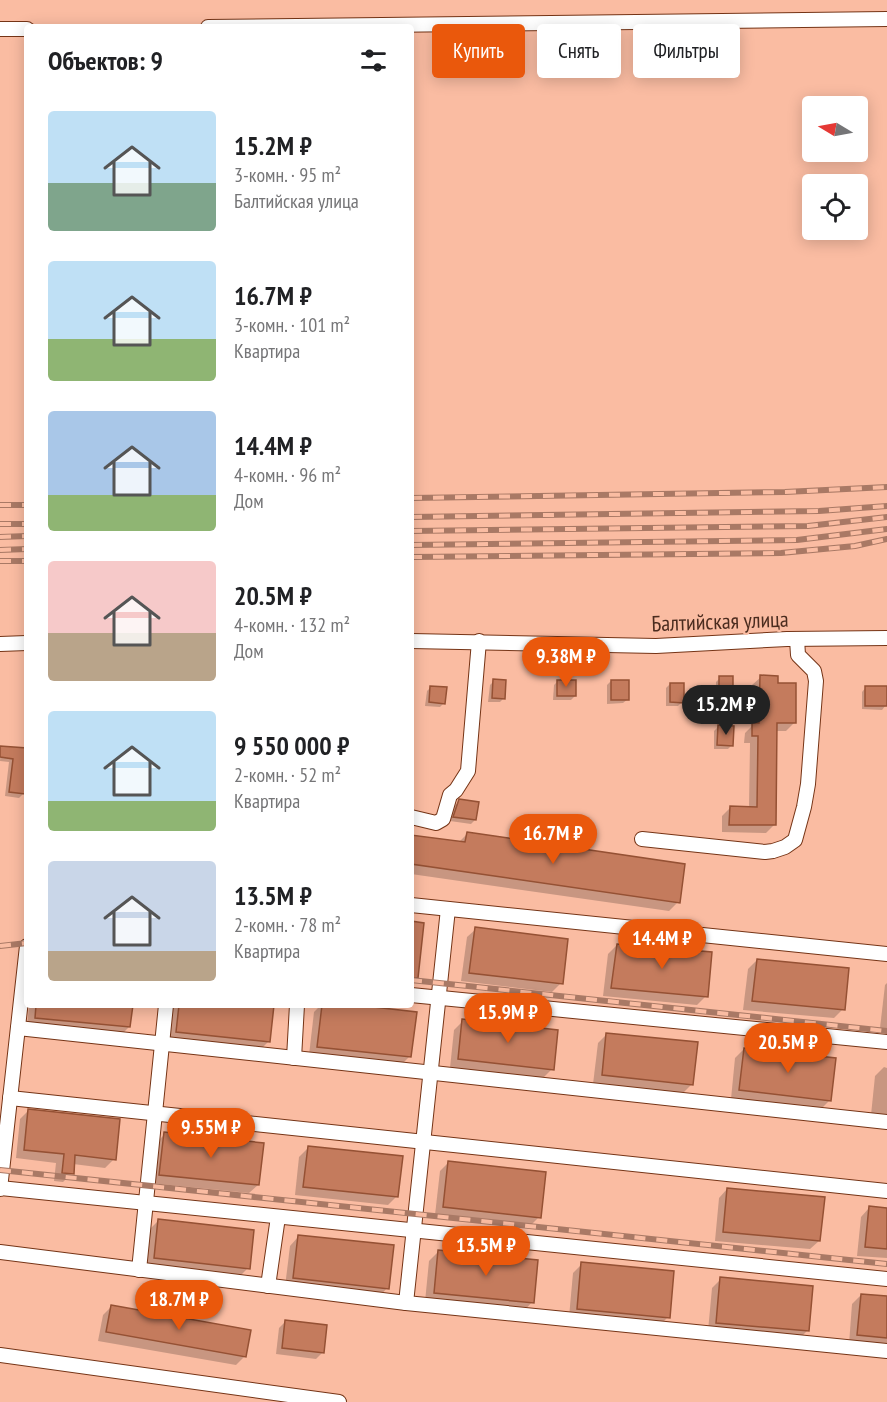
<!DOCTYPE html>
<html lang="ru">
<head>
<meta charset="utf-8">
<style>
	:root { --surface:#fff; --page:#f6f6f6; --text:#202124; --muted:#757577; --accent:#ea580c }
	body { margin:0; font-family:"PT Sans Narrow",sans-serif; background:var(--page); color:var(--text); height:100vh; display:flex; flex-direction:column; font-size:22px; white-space:nowrap }
	* { box-sizing:border-box; margin:0 }
	p { font-size:20px; color:var(--muted) }
	.icon { flex:none; width:33px; height:33px; fill:none; stroke:currentColor; stroke-width:2; stroke-linecap:round; stroke-linejoin:round }
	.map { position:relative; flex:1; overflow:hidden }
	.panel { position:absolute; left:24px; top:24px; width:390px; height:984px; display:flex; flex-direction:column; background:var(--surface); border-radius:6px; box-shadow:0 3px 15px #0003 }
	.panel>* { flex:none }
	.banner { position:absolute; left:432px; top:24px; width:364px; height:54px; display:flex; gap:12px }
	.needle { width:39px; rotate:280deg }
	.controls { position:absolute; left:802px; top:96px; display:grid; gap:12px }
	.controls a { display:grid; place-items:center; width:66px; height:66px; border-radius:6px; background:var(--surface); box-shadow:0 3px 15px #0003; font-size:30px }
	.price { position:absolute; translate:-50% -51px; padding:0 14px; border-radius:21px; background:var(--accent); color:#fff; font-size:20px; line-height:39px; filter:drop-shadow(0 2px 3px #0008) }
	.price::after { content:''; position:absolute; left:50%; top:36px; width:18px; height:14px; margin-left:-9px; background:inherit; clip-path:polygon(0 0,100% 0,50% 100%) }
	.price.active { background:#222; color:#fff }
	ul { padding:0; list-style:none }
	li { display:flex; align-items:center; gap:18px; height:150px; padding:0 24px }
	li span { display:grid; place-items:center; flex:none; width:168px; height:120px; border-radius:6px; color:#555 }
	li>.icon { margin-inline-start:auto }
	span .icon { width:72px; height:72px; fill:#fffc; stroke-width:1 }
	li b { font-size:26px }
	h2 { display:flex; justify-content:space-between; align-items:center; height:72px; padding:0 24px; font-size:26px }
	.chip { padding:0 21px; border-radius:6px; background:var(--surface); box-shadow:0 3px 15px #0003; font-size:21px; line-height:54px }
	.chip.active { background:var(--accent); color:#fff }
	.map>svg:first-child { display:block }
	.shadow { fill:#0003 }
	.building { fill:#c47b5d; stroke:#955134; stroke-width:1.5 }
	.lines { fill:none; stroke-linecap:round; stroke-linejoin:round }
	.minor-casing { stroke:#753416; stroke-width:16 }
	.minor { stroke:#fff; stroke-width:14 }
	.rail-casing { stroke:#a97965; stroke-width:6 }
	.rail { stroke:#fabca2; stroke-width:4; stroke-dasharray:11; stroke-linecap:butt }
	.labels { text-anchor:middle; stroke-width:4.5; stroke-linejoin:round; paint-order:stroke }
	.street-label { font-size:22px; fill:#4b2c1f; stroke:#fabca2 }
</style>
</head>
<body>
<div class="map">
<svg width="887" height="1402" viewBox="0 0 887 1402">
	<rect width="100%" height="100%" fill="#fabca2"/>
	<g class="shadow">
		<polygon points="761,677 777,685 794,723 786,731 776,731 774,825 766,833 722,832 722,816 730,808 749,808 750,743 744,743 745,733 752,726 752,685"/>
		<polygon points="720,678 731,694 727,698 716,698 716,682"/>
		<polygon points="494,681 504,698 500,702 488,702 490,685"/>
		<polygon points="558,681 575,696 571,700 553,700 554,685"/>
		<polygon points="611,681 628,699 623,703 607,704 607,685"/>
		<polygon points="670,684 682,702 678,706 666,706 666,688"/>
		<polygon points="431,687 444,703 440,707 425,706 427,691"/>
		<polygon points="866,687 886,705 882,710 862,709 862,692"/>
		<polygon points="718,727 732,745 728,749 714,749 714,731"/>
		<polygon points="1,747 27,750 23,794 19,798 5,796 9,762 0,761"/>
		<polygon points="460,801 475,820 471,824 450,821 455,805"/>
		<polygon points="467,834 678,902 669,911 411,874 411,836 458,843"/>
		<polygon points="476,929 561,983 552,992 461,981 467,937"/>
		<polygon points="617,945 706,996 697,1005 603,996 608,954"/>
		<polygon points="757,960 843,1009 834,1018 743,1010 748,969"/>
		<polygon points="887,983 887,1028 880,1028 885,985"/>
		<polygon points="29,1005 131,1005 129,1027 120,1036 27,1026"/>
		<polygon points="172,1005 273,1005 269,1041 260,1050 168,1040"/>
		<polygon points="321,1005 343,1005 410,1056 401,1065 309,1055 314,1012"/>
		<polygon points="463,1021 552,1069 543,1078 450,1068 454,1030"/>
		<polygon points="607,1034 692,1084 683,1093 593,1084 598,1043"/>
		<polygon points="744,1049 830,1100 821,1109 731,1099 735,1058"/>
		<polygon points="884,1067 887,1068 887,1116 871,1115 875,1076"/>
		<polygon points="28,1111 114,1159 105,1168 73,1164 72,1173 63,1182 54,1181 56,1163 16,1158 20,1119"/>
		<polygon points="165,1134 258,1185 249,1193 151,1183 156,1143"/>
		<polygon points="308,1148 397,1196 388,1205 295,1195 299,1157"/>
		<polygon points="449,1162 539,1217 530,1226 435,1215 440,1171"/>
		<polygon points="727,1189 819,1241 810,1249 715,1241 719,1198"/>
		<polygon points="869,1208 887,1209 887,1258 857,1256 861,1217"/>
		<polygon points="159,1220 248,1268 239,1277 146,1267 150,1229"/>
		<polygon points="298,1237 387,1288 379,1297 285,1287 290,1246"/>
		<polygon points="438,1252 532,1302 524,1311 425,1302 429,1261"/>
		<polygon points="582,1264 668,1317 659,1326 569,1317 573,1273"/>
		<polygon points="721,1279 807,1331 798,1340 708,1331 712,1288"/>
		<polygon points="861,1295 887,1298 887,1347 849,1344 852,1304"/>
		<polygon points="112,1306 244,1357 236,1365 98,1341 103,1315"/>
		<polygon points="285,1322 322,1353 316,1359 276,1354 279,1328"/>
	</g>
	<g class="building">
		<polygon points="760,675 778,676 778,683 796,683 796,723 777,723 776,825 729,825 730,806 757,807 758,736 752,736 752,723 759,723"/>
		<rect x="719" y="676" width="14" height="19"/>
		<polygon points="493,679 506,680 505,699 492,698"/>
		<rect x="557" y="680" width="19" height="16"/>
		<rect x="611" y="680" width="18" height="20"/>
		<polygon points="670,683 684,683 684,703 670,702"/>
		<polygon points="430,686 447,687 445,704 429,702"/>
		<rect x="865" y="686" width="22" height="20"/>
		<polygon points="718,725 734,726 733,746 717,745"/>
		<polygon points="0,746 27,748 25,794 9,792 13,759 0,757"/>
		<polygon points="459,799 479,802 476,820 453,817"/>
		<polygon points="467,832 685,864 680,903 411,864 411,835 465,842"/>
		<polygon points="411,921 424,923 418,978 411,978"/>
		<polygon points="475,927 568,939 563,984 469,973"/>
		<polygon points="617,944 712,952 708,997 611,988"/>
		<polygon points="757,959 849,968 845,1010 752,1001"/>
		<polygon points="36,1005 133,1005 130,1027 35,1018"/>
		<polygon points="179,1005 274,1005 270,1042 176,1032"/>
		<polygon points="322,1005 356,1005 417,1012 411,1057 317,1047"/>
		<polygon points="462,1019 558,1030 554,1070 458,1059"/>
		<polygon points="606,1033 698,1042 693,1085 602,1075"/>
		<polygon points="744,1048 836,1058 831,1101 739,1090"/>
		<polygon points="28,1109 120,1119 116,1160 75,1155 74,1174 62,1173 64,1154 24,1150"/>
		<polygon points="164,1132 264,1143 259,1185 159,1175"/>
		<polygon points="308,1146 403,1156 398,1197 303,1187"/>
		<polygon points="448,1161 546,1172 541,1218 443,1207"/>
		<polygon points="727,1188 825,1197 820,1241 723,1232"/>
		<polygon points="869,1206 887,1208 887,1249 865,1247"/>
		<polygon points="158,1219 254,1230 250,1269 154,1258"/>
		<polygon points="298,1235 394,1245 389,1289 293,1278"/>
		<polygon points="438,1250 538,1260 534,1303 434,1293"/>
		<polygon points="581,1262 674,1271 670,1318 577,1309"/>
		<polygon points="720,1277 813,1286 809,1331 716,1323"/>
		<polygon points="861,1294 887,1296 887,1338 857,1335"/>
		<polygon points="111,1305 251,1330 246,1357 106,1332"/>
		<polygon points="285,1320 327,1325 324,1353 282,1348"/>
	</g>
	<g class="lines">
		<g class="minor-casing">
			<g id="minor">
				<polyline points="208,27 887,19"/>
				<polyline points="0,29 27,29"/>
				<polyline points="411,641 656,646 787,639 887,638"/>
				<polyline points="0,644 27,643"/>
				<polyline points="411,817 436,823 443,819 450,795 456,790 468,771 479,641"/>
				<polyline points="642,839 765,852 773,851 785,847 795,840 804,807 808,784 816,681 814,671 798,655 797,639"/>
				<polyline points="411,905 887,954"/>
				<polyline points="411,995 887,1042"/>
				<polyline points="18,1028 887,1122"/>
				<polyline points="294,1058 297,1005"/>
				<polyline points="10,1098 887,1191"/>
				<polyline points="0,1188 887,1279"/>
				<polyline points="0,1189 27,946"/>
				<polyline points="0,1252 406,1303 887,1351"/>
				<polyline points="139,1270 166,1005"/>
				<polyline points="268,1286 278,1217"/>
				<polyline points="406,1303 448,909"/>
				<polyline points="0,1355 339,1402"/>
			</g>
		</g>
		<use href="#minor" class="minor"/>
		<g class="rail-casing">
			<g id="rail">
				<polyline points="411,498 785,492 887,487"/>
				<polyline points="0,505 27,505"/>
				<polyline points="411,517 819,511 887,506"/>
				<polyline points="0,524 27,524"/>
				<polyline points="411,531 808,526 887,517"/>
				<polyline points="0,537 27,536"/>
				<polyline points="411,545 797,540 887,529"/>
				<polyline points="0,550 27,549"/>
				<polyline points="411,557 781,553 855,546 887,539"/>
				<polyline points="0,561 27,561"/>
				<polyline points="0,946 27,943"/>
				<polyline points="411,980 887,1031"/>
				<polyline points="0,1170 887,1264"/>
			</g>
		</g>
		<use href="#rail" class="rail"/>
	</g>
	<g class="labels">
		<g class="street-label">
			<text transform="translate(720 621) rotate(-2)" y="8">Балтийская улица</text>
		</g>
	</g>
</svg>
<div class="controls">
<a><svg class="needle" viewBox="-14 -14 28 28"><path d="M0-13l5 13h-10z" fill="#e53935"/><path d="M0 13l5-13h-10z" fill="#757577"/></svg></a>
<a><svg class="icon" aria-label="locate" viewBox="0 0 24 24"><circle cx="12" cy="12" r="6"/><path d="M12 2v4M12 18v4M2 12h4M18 12h4"/></svg></a>
</div>
<b class="price" style="left:566px;top:688px">9.38M ₽</b>
<b class="price active" style="left:726px;top:736px">15.2M ₽</b>
<b class="price" style="left:553px;top:865px">16.7M ₽</b>
<b class="price" style="left:662px;top:970px">14.4M ₽</b>
<b class="price" style="left:508px;top:1044px">15.9M ₽</b>
<b class="price" style="left:788px;top:1074px">20.5M ₽</b>
<b class="price" style="left:211px;top:1159px">9.55M ₽</b>
<b class="price" style="left:486px;top:1277px">13.5M ₽</b>
<b class="price" style="left:179px;top:1331px">18.7M ₽</b>
<div class="banner">
<a class="chip active">Купить</a>
<a class="chip">Снять</a>
<a class="chip">Фильтры</a>
</div>
<section class="panel">
<h2>Объектов: 9<svg class="icon" aria-label="filters" viewBox="0 0 24 24"><path d="M4 7h16M4 17h16"/><circle cx="9" cy="7" r="2"/><circle cx="15" cy="17" r="2"/></svg></h2>
<ul>
<li><span style="background:linear-gradient(#bfe0f5 60%,#7fa58c 0)"><svg class="icon" aria-label="home" viewBox="0 0 24 24"><path d="M3 11l9-7 9 7M6 9v11h12V9"/></svg></span><div><b>15.2M ₽</b><p>3-комн. · 95 m²</p><p>Балтийская улица</p></div></li>
<li><span style="background:linear-gradient(#bfe0f5 65%,#8fb573 0)"><svg class="icon" aria-label="home" viewBox="0 0 24 24"><path d="M3 11l9-7 9 7M6 9v11h12V9"/></svg></span><div><b>16.7M ₽</b><p>3-комн. · 101 m²</p><p>Квартира</p></div></li>
<li><span style="background:linear-gradient(#a9c7e8 70%,#8fb573 0)"><svg class="icon" aria-label="home" viewBox="0 0 24 24"><path d="M3 11l9-7 9 7M6 9v11h12V9"/></svg></span><div><b>14.4M ₽</b><p>4-комн. · 96 m²</p><p>Дом</p></div></li>
<li><span style="background:linear-gradient(#f6c9c9 60%,#b9a48a 0)"><svg class="icon" aria-label="home" viewBox="0 0 24 24"><path d="M3 11l9-7 9 7M6 9v11h12V9"/></svg></span><div><b>20.5M ₽</b><p>4-комн. · 132 m²</p><p>Дом</p></div></li>
<li><span style="background:linear-gradient(#bfe0f5 75%,#8fb573 0)"><svg class="icon" aria-label="home" viewBox="0 0 24 24"><path d="M3 11l9-7 9 7M6 9v11h12V9"/></svg></span><div><b>9 550 000 ₽</b><p>2-комн. · 52 m²</p><p>Квартира</p></div></li>
<li><span style="background:linear-gradient(#c9d6e8 75%,#b9a48a 0)"><svg class="icon" aria-label="home" viewBox="0 0 24 24"><path d="M3 11l9-7 9 7M6 9v11h12V9"/></svg></span><div><b>13.5M ₽</b><p>2-комн. · 78 m²</p><p>Квартира</p></div></li>
</ul>
</section>
</div>
</body>
</html>
